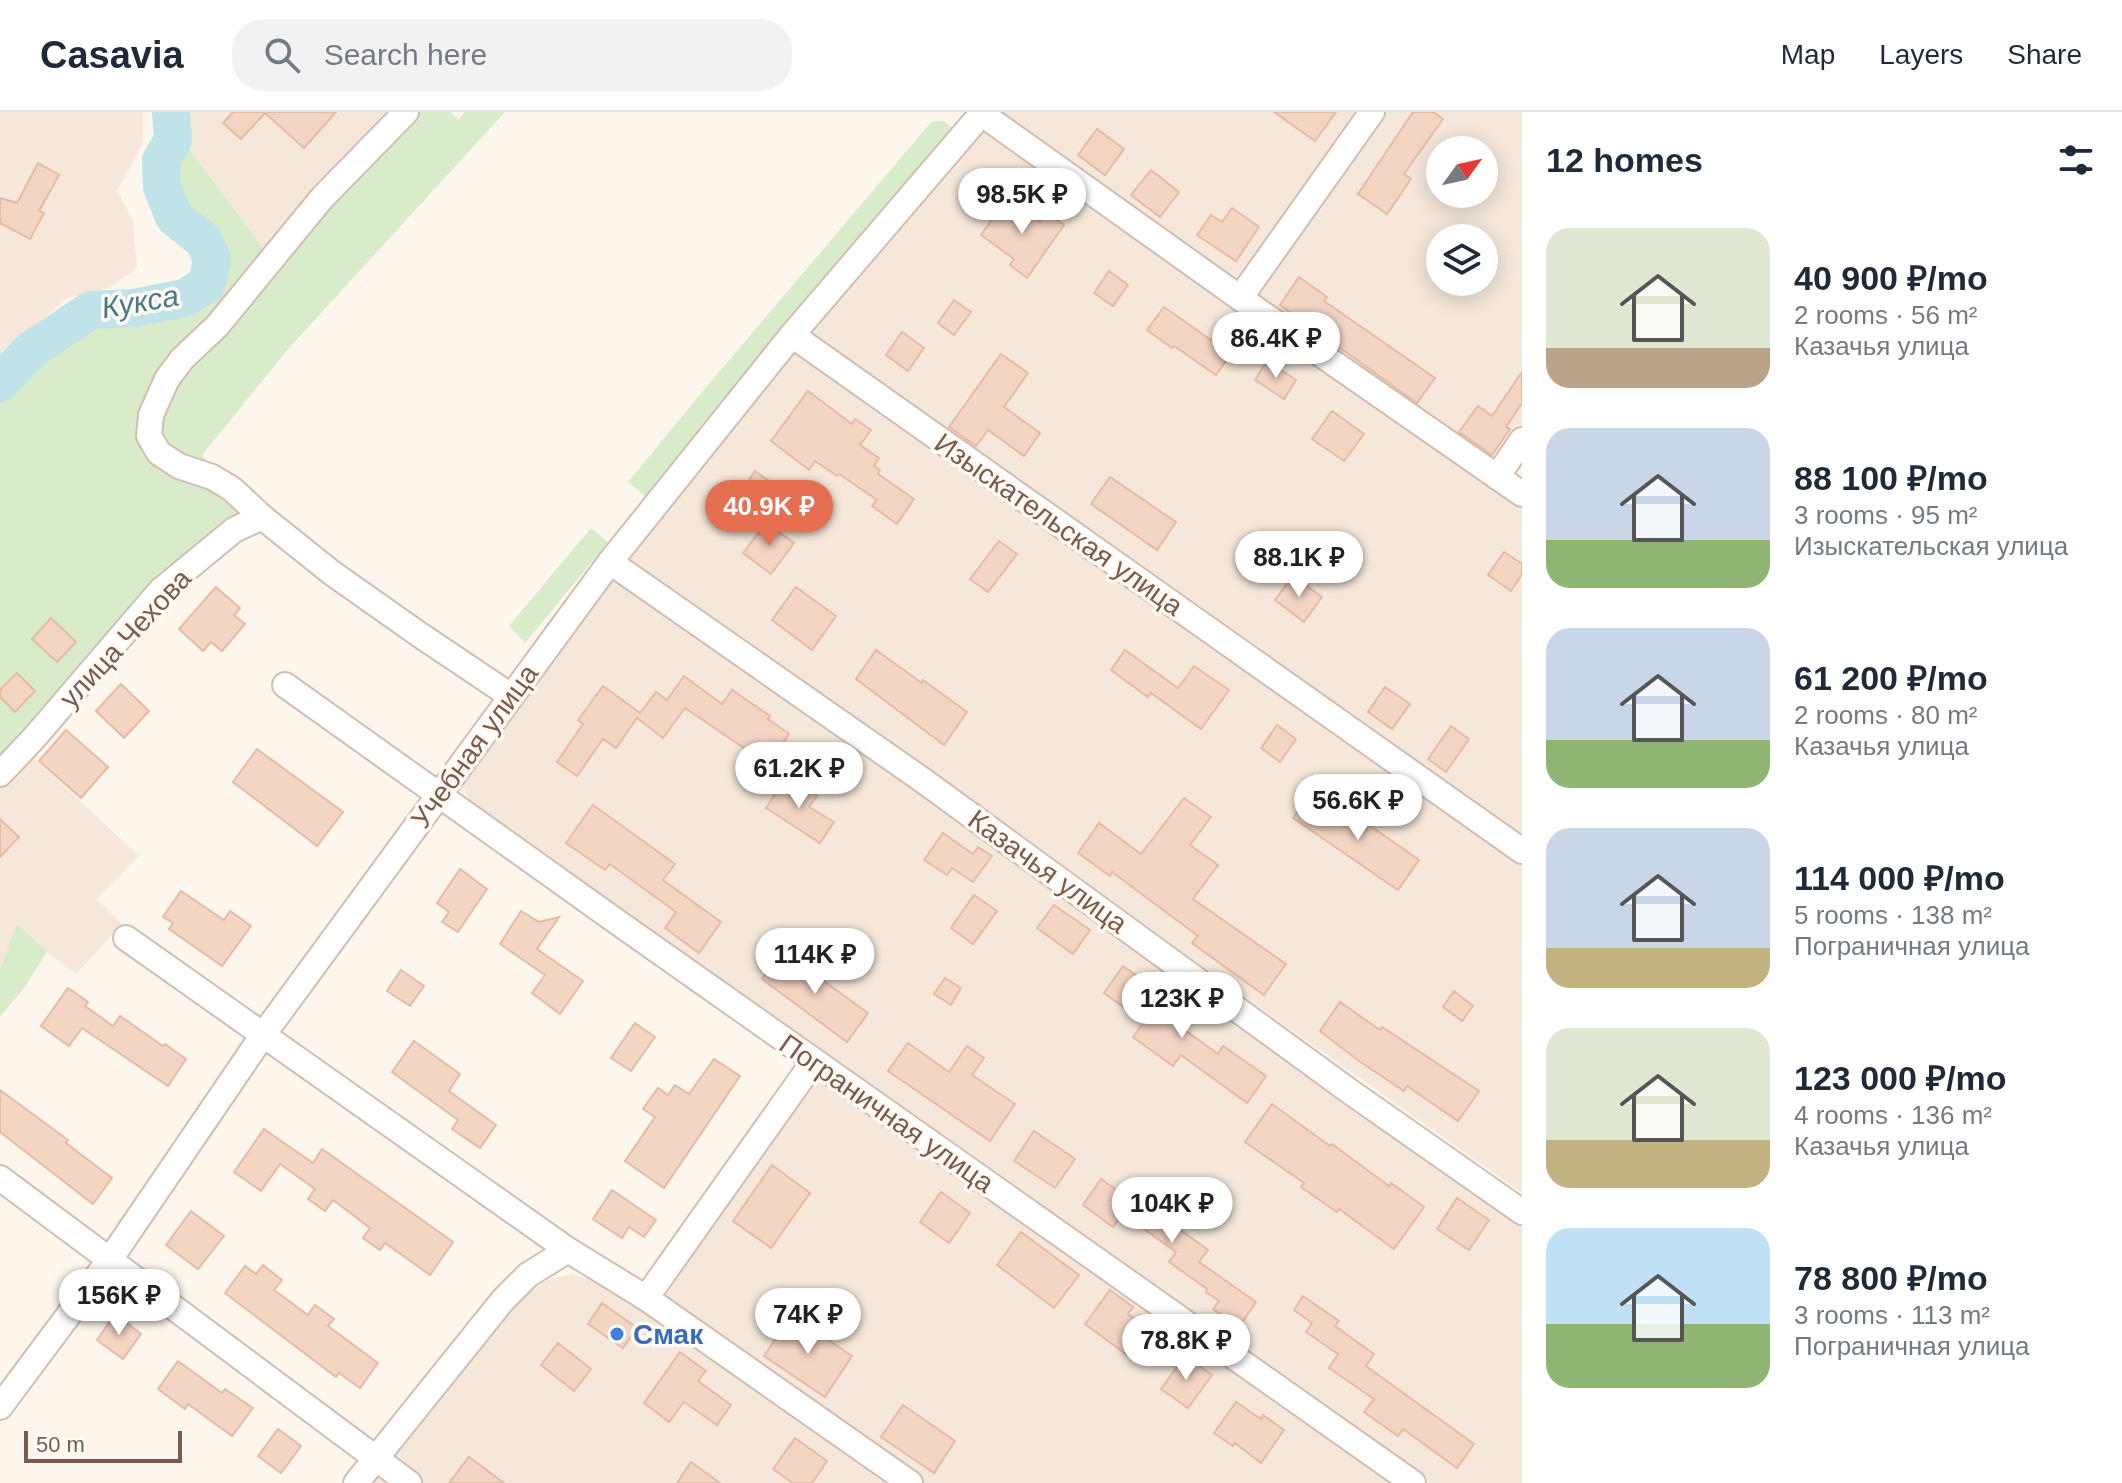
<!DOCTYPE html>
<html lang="en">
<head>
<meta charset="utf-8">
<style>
	:root { --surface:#fff; --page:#f2f2f3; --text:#1f2937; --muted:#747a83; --line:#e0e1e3; --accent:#e76f51 }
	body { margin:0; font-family:Arial,sans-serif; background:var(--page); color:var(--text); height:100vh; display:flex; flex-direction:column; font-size:30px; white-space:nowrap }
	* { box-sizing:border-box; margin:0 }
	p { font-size:26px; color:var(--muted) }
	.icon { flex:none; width:44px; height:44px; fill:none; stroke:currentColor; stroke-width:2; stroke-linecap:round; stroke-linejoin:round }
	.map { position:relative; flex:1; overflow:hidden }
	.drawer { display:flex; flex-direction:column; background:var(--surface); width:600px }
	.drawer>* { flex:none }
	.needle { width:52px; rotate:57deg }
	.fabs { position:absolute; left:1426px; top:24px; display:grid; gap:16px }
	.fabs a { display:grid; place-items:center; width:72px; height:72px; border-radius:50%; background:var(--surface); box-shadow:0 4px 20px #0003; font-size:40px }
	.scale { position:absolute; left:24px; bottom:20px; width:158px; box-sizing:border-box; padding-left:8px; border:4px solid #7a5c4d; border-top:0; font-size:22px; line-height:28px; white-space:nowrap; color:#7a5c4d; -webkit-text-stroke:6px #fffaf3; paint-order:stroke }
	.price { position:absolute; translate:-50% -68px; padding:0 18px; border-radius:28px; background:#fff; color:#222; font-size:26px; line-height:52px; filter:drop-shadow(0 2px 4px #0008) }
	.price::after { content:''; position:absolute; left:50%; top:48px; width:24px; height:18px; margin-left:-12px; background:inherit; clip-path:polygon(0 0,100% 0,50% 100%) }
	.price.current { background:var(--accent); color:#fff }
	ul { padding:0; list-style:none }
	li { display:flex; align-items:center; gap:24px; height:200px; padding:0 24px }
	li span { display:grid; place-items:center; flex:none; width:224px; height:160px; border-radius:24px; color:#555 }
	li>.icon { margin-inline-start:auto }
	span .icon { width:96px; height:96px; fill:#fffc; stroke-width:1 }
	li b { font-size:34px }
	h2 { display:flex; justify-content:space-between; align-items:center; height:96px; padding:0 24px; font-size:34px }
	header { display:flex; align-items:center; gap:48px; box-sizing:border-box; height:112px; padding:0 40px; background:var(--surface); border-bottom:2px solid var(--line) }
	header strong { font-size:38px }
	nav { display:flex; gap:44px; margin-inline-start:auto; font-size:28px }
	.search { width:560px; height:72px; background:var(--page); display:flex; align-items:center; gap:20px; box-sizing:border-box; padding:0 28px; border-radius:32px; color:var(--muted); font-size:30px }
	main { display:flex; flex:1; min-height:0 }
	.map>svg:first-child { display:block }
	.residential { fill:#f5e8da; fill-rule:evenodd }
	.green { fill:#d8ecc9 }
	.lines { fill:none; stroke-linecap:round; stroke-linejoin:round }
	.river { stroke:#bfe3e8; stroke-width:38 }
	.building { fill:#f3d5c3; stroke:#e6bba3; stroke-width:2 }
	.minor-casing { stroke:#d1beb0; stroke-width:28 }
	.minor { stroke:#fff; stroke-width:24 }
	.shop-dot { fill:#3f7fe0; stroke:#fffaf3; stroke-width:3 }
	.labels { text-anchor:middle; stroke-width:7; stroke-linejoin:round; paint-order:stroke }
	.street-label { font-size:28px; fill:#7a5c4d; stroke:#fffaf3 }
	.shop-label { font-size:28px; font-weight:bold; fill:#366cbe; stroke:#fffaf3; text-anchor:start }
	.water-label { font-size:30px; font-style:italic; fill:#437c86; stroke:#fffaf3 }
</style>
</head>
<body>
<header>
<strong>Casavia</strong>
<div class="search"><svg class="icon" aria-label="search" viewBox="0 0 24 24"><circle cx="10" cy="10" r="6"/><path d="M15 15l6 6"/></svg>Search here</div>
<nav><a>Map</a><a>Layers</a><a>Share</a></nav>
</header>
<main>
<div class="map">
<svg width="1522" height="1371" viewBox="0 0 1522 1371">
	<rect width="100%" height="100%" fill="#fdf6ec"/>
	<g class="residential">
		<polygon points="0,0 143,0 143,31 117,79 133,108 137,156 108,176 65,187 0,246"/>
		<polygon points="179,0 399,0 268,143 183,28"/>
		<polygon points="992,0 1363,0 1238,177"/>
		<path d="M1378,0h144v317l-26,39 -248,-171zM1440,38h44v44h-44zM1440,126h44v44h-44z"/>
		<polygon points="983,10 1522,390 1522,731 802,223"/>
		<polygon points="797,232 1522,745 1522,1081 624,446"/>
		<polygon points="613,461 1522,1105 1522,1371 1431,1371 475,698 462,673"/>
		<polygon points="21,630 38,650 139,744 97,787 122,812 76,862 47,840 17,813 0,857 0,652"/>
		<polygon points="817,960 1402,1371 924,1371 657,1185"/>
		<polygon points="573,1162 600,1171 655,1201 898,1371 370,1371 525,1184 549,1167"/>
	</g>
	<g class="green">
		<polygon points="414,0 451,0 458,8 465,0 505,0 289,236 202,343 212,356 190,352 163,333 158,303 173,270"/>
		<polygon points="932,9 944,9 953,17 777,223 646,385 628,370 703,279"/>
		<polygon points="183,28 268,143 214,209 142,327 211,372 249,403 0,652 0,279 25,258 36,241 95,207 141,203 186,191 211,176 220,147 206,122 182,101 168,72 170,50"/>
		<polygon points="591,416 608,430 525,531 509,514"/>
		<polygon points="17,812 47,840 24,876 0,905 0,857"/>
	</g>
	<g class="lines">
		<polyline class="river" points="0,271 31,238 91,198 134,196 185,186 207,172 212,147 203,128 174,105 162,75 161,48 173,28 171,0"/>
	</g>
	<g class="building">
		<polygon points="233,0 336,0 304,36 265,1 241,27 223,11"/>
		<polygon points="1274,0 1336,0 1315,29"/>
		<polygon points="1413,0 1433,0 1443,7 1404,62 1411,67 1387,102 1358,82"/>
		<polygon points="1097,17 1124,37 1105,63 1078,43"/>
		<polygon points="38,51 59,63 39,99 44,101 30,127 0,111 0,86 17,91"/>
		<polygon points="1151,58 1179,80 1160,105 1131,83"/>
		<polygon points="1007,86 1040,110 1047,101 1064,113 1027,166 1010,153 1014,147 981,123"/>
		<polygon points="1232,96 1259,115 1236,149 1197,123 1211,103 1222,110"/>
		<polygon points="1109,159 1128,173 1113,194 1094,181"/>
		<polygon points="1299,165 1327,185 1324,189 1435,266 1417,291 1280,193"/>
		<polygon points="954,188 971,200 954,223 938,211"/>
		<polygon points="1164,195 1231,242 1216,263 1174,234 1172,236 1147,218"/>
		<polygon points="902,220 924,236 908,259 886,243"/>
		<polygon points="1001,242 1028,261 1004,295 1040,321 1024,344 988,318 976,334 949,315"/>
		<polygon points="1267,249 1296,268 1284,287 1255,268"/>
		<polygon points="1522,260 1522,291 1506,315 1510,317 1492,343 1459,320 1478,294 1492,304"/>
		<polygon points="808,279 852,312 855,307 871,318 860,333 879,346 874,354 880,358 878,362 914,387 897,412 872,394 877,388 839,362 837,364 815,349 809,358 771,329"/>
		<polygon points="1332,299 1364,322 1344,349 1312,327"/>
		<polygon points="755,359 790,384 780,397 746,373"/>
		<polygon points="1110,365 1176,410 1157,438 1091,392"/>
		<polygon points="766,411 794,431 771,462 743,441"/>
		<polygon points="999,429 1017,442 988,480 970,467"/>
		<polygon points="1504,440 1522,452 1522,462 1511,479 1488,463"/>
		<polygon points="1293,464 1322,485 1304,510 1275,488"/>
		<polygon points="216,475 240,496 234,503 245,512 222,539 211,530 203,539 179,517"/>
		<polygon points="796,475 836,504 812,538 772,508"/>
		<polygon points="51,506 76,530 57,550 32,527"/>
		<polygon points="876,538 922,571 923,568 967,600 944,633 856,567"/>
		<polygon points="1125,538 1178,576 1194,554 1229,578 1201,617 1151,581 1148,585 1111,558"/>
		<polygon points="17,561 35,579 15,600 0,585 0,578"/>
		<polygon points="684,564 722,592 732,578 770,604 768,607 789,622 772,648 750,633 747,638 685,596 663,626 637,606 616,636 603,627 577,664 557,650 583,612 578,608 603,574 640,601 656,580 667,588"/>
		<polygon points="121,572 149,599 124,626 96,599"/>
		<polygon points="1385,575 1410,592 1392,617 1368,600"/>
		<polygon points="1277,613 1296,627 1280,650 1261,636"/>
		<polygon points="1451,614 1469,627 1446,660 1428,647"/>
		<polygon points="66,618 108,655 81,686 39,649"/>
		<polygon points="257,637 343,700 317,734 233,670"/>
		<polygon points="787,664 817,684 809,695 834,710 820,731 766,696"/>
		<polygon points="1310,682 1364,720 1369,713 1419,748 1398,778 1293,706"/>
		<polygon points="1184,686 1211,705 1190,733 1218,753 1193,787 1286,852 1264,883 1192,831 1198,824 1112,760 1110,764 1078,741 1099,711 1141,742"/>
		<polygon points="593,693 675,752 663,768 721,810 699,841 665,816 676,800 610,752 605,758 566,731"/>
		<polygon points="0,707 19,725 0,745"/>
		<polygon points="943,721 973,742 978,735 992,744 973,770 952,756 947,763 924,748"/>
		<polygon points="460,757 487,777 458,820 442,810 449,800 437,791"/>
		<polygon points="181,779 224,808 230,799 251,814 222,854 169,817 173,811 163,805"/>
		<polygon points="974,783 997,799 973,832 951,816"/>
		<polygon points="1054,793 1090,818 1073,842 1037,816"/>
		<polygon points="521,799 539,810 559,805 537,837 583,869 560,902 532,881 545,863 500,832"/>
		<polygon points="782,839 868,901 847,930 762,867"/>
		<polygon points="1123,854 1147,871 1138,884 1218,942 1223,934 1266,964 1247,991 1181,943 1173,954 1133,925 1144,910 1104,881"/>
		<polygon points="401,858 424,874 410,894 387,879"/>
		<polygon points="945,866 961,876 951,893 934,882"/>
		<polygon points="68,876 88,890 85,894 113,914 120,904 163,934 165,932 186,947 168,974 82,916 69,934 41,914"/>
		<polygon points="1454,879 1473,894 1462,909 1443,895"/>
		<polygon points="1340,890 1380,918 1382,915 1479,979 1458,1009 1407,974 1404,979 1359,949 1320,919"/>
		<polygon points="635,911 655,925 631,959 611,946"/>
		<polygon points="414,929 460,962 449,979 496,1013 480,1036 452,1017 458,1008 392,960"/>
		<polygon points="908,931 949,960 967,934 984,946 972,963 1015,992 990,1029 888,959"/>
		<polygon points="714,947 740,964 664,1076 625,1049 655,1005 643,997 658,976 668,983 675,973 689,982"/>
		<polygon points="0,978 68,1028 66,1031 112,1066 93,1092 0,1020"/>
		<polygon points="1272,992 1330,1034 1332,1032 1389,1074 1391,1071 1424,1095 1394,1137 1339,1097 1337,1100 1301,1075 1304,1071 1245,1030"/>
		<polygon points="264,1017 313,1051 322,1037 453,1130 430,1163 385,1131 380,1138 363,1126 370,1116 333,1088 325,1099 308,1087 315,1077 280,1052 261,1079 234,1060"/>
		<polygon points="1034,1019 1075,1047 1055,1076 1014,1049"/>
		<polygon points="772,1053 810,1081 771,1136 733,1109"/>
		<polygon points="1101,1067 1149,1101 1162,1083 1187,1101 1177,1115 1208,1138 1199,1150 1256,1190 1239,1215 1213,1197 1219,1189 1206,1180 1207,1177 1169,1150 1176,1140 1123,1102 1113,1115 1083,1093"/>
		<polygon points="612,1078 656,1108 644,1125 629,1115 622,1126 593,1107"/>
		<polygon points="941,1080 970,1101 949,1131 920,1110"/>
		<polygon points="1457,1086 1489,1108 1469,1138 1437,1117"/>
		<polygon points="191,1099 224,1124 198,1157 166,1133"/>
		<polygon points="1021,1120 1079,1163 1054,1196 997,1153"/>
		<polygon points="263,1153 282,1168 274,1178 308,1203 315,1193 334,1207 328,1214 378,1251 360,1276 339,1261 336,1265 225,1181 245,1154 256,1162"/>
		<polygon points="1110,1178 1133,1195 1128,1202 1158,1224 1138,1251 1085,1212"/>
		<polygon points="1303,1184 1339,1209 1335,1214 1374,1242 1366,1254 1474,1332 1457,1356 1403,1317 1398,1324 1364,1300 1374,1287 1329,1256 1338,1242 1306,1220 1312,1211 1294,1198"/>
		<polygon points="602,1191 637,1216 623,1236 588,1212"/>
		<polygon points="115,1202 141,1222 123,1247 97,1228"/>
		<polygon points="792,1203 852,1244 825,1285 764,1244"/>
		<polygon points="558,1231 591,1257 574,1279 541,1253"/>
		<polygon points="680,1240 706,1259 698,1269 731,1293 717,1313 684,1290 669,1310 644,1291"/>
		<polygon points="1185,1244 1212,1263 1188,1296 1161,1277"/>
		<polygon points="178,1249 222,1281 225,1277 253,1296 232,1324 188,1292 185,1297 158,1277"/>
		<polygon points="1236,1290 1261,1307 1263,1303 1284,1318 1261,1351 1235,1331 1233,1334 1214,1321"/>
		<polygon points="903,1293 955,1329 934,1361 881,1325"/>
		<polygon points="278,1317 301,1334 281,1361 258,1344"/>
		<polygon points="795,1326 827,1349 812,1371 793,1371 773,1357"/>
		<polygon points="469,1345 504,1371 449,1371"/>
		<polygon points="691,1350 720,1371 677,1371"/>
	</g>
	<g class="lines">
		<g class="minor-casing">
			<g id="minor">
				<polyline points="406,0 322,86 217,214 182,247 167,267 151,303 149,324 159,341 179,354 212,365 232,377 262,405 332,461 420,523 511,584"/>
				<polyline points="982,2 1240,186 1522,382"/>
				<polyline points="1240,186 1372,0"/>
				<polyline points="792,223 1522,739"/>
				<polyline points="1497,365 1522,328"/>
				<polyline points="610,450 921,667 1352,981 1522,1100"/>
				<polyline points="285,573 613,807 1413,1371"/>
				<polyline points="0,662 34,626 160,479 234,418 262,405"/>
				<polyline points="126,826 568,1138 646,1186 910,1371"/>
				<polyline points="0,1066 409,1371"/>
				<polyline points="646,1186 814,949"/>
				<polyline points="0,1295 111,1146 263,923 610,450 792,223 983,0"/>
				<polyline points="356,1371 503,1188 528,1163 568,1138"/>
			</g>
		</g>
		<use href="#minor" class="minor"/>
	</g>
	<circle class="shop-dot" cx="617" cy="1222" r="8"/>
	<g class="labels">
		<g class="street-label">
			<text transform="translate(1059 412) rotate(35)" y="10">Изыскательская улица</text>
			<text transform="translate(125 526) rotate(-47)" y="10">улица Чехова</text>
			<text transform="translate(474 634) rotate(-54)" y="10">Учебная улица</text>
			<text transform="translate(1048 759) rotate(36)" y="10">Казачья улица</text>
			<text transform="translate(887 1001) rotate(35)" y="10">Пограничная улица</text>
		</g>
		<g class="shop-label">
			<text x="633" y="1232">Смак</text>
		</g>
		<g class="water-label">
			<text transform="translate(140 190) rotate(-10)" y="10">Кукса</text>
		</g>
	</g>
</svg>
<div class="fabs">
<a><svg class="needle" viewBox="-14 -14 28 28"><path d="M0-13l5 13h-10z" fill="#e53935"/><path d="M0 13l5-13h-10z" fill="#747a83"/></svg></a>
<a><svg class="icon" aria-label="layers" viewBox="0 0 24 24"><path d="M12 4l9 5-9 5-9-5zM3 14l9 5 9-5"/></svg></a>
</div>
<div class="scale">50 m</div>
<b class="price" style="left:1022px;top:124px">98.5K ₽</b>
<b class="price" style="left:1276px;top:268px">86.4K ₽</b>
<b class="price current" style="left:769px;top:436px">40.9K ₽</b>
<b class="price" style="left:1299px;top:487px">88.1K ₽</b>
<b class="price" style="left:799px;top:698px">61.2K ₽</b>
<b class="price" style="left:1358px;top:730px">56.6K ₽</b>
<b class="price" style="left:815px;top:884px">114K ₽</b>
<b class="price" style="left:1182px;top:928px">123K ₽</b>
<b class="price" style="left:1172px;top:1133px">104K ₽</b>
<b class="price" style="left:119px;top:1225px">156K ₽</b>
<b class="price" style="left:808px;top:1244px">74K ₽</b>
<b class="price" style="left:1186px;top:1270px">78.8K ₽</b>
</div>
<section class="drawer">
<h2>12 homes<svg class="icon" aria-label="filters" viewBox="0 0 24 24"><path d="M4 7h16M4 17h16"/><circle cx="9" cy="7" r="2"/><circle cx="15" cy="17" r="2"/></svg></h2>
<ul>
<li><span style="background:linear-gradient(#dfe7d0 75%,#b9a48a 0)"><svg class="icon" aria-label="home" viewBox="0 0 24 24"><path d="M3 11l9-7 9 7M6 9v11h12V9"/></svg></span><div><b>40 900 ₽/mo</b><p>2 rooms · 56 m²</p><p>Казачья улица</p></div></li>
<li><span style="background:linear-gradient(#c9d6e8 70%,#8fb573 0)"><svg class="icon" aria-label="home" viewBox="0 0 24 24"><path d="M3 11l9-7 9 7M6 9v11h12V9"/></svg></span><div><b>88 100 ₽/mo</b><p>3 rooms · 95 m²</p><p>Изыскательская улица</p></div></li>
<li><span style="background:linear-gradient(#c9d6e8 70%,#8fb573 0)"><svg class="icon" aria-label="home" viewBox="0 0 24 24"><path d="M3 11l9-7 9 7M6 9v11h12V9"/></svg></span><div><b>61 200 ₽/mo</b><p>2 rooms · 80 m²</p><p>Казачья улица</p></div></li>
<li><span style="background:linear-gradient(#c9d6e8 75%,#c2b280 0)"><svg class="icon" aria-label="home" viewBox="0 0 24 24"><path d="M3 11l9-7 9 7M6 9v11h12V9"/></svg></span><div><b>114 000 ₽/mo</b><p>5 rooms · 138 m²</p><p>Пограничная улица</p></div></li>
<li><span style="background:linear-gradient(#dfe7d0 70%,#c2b280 0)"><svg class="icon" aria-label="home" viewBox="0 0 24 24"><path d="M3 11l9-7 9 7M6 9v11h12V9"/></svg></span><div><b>123 000 ₽/mo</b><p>4 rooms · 136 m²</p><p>Казачья улица</p></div></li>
<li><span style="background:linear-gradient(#bfe0f5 60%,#8fb573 0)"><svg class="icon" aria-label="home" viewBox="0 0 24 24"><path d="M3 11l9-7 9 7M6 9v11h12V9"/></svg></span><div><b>78 800 ₽/mo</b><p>3 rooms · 113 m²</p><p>Пограничная улица</p></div></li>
</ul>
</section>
</main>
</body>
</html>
